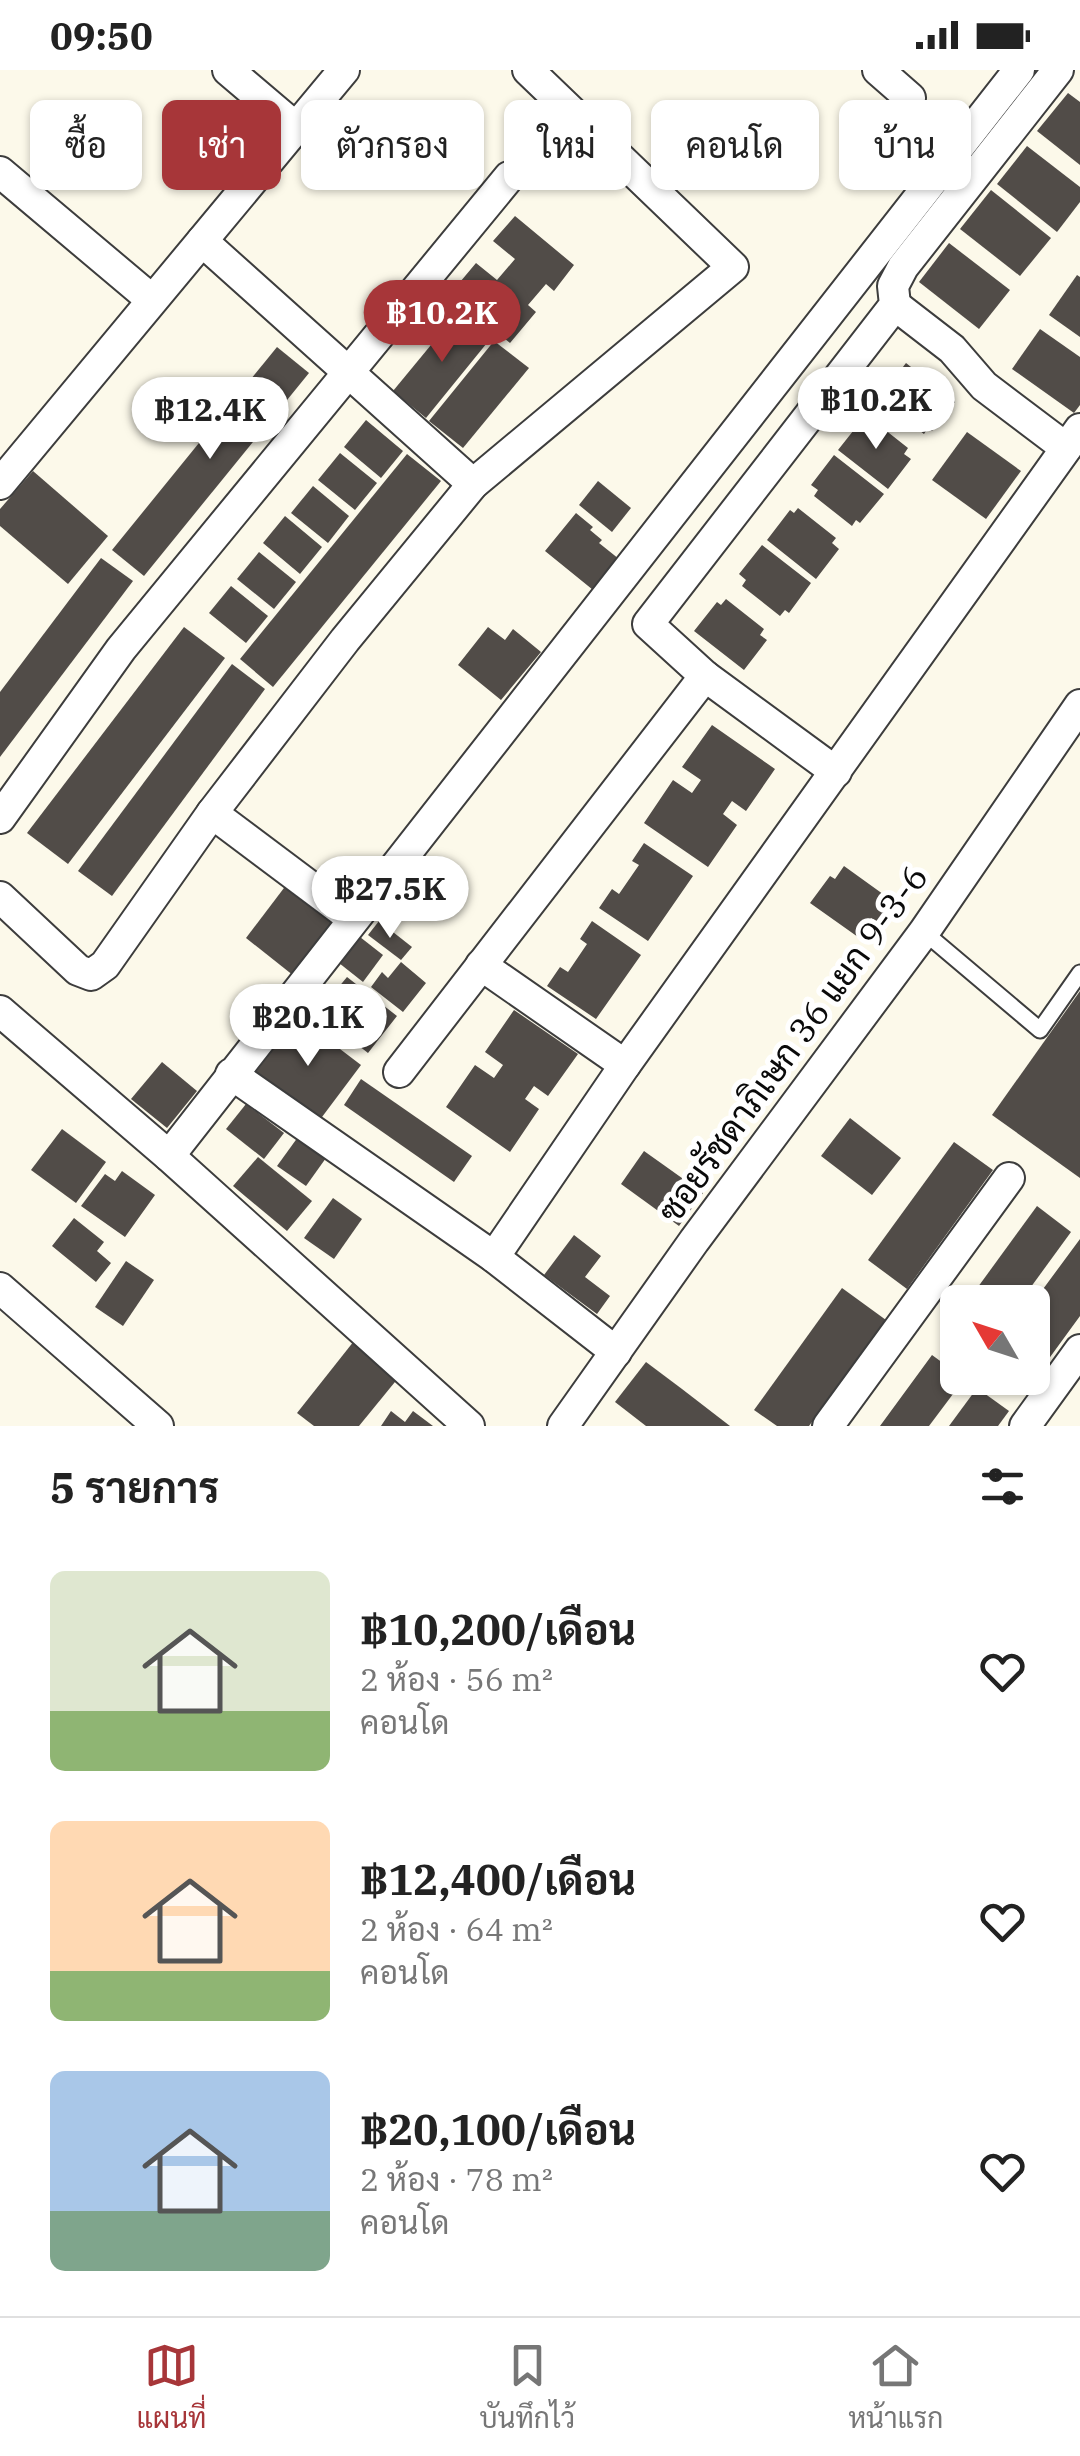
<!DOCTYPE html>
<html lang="th">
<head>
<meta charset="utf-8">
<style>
	:root { --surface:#fff; --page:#f2f2f2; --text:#222; --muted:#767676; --line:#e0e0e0; --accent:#a73639 }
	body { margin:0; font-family:"IBM Plex Serif",Sarabun,serif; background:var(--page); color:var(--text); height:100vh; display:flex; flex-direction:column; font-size:38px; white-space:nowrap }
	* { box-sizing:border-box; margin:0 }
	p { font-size:32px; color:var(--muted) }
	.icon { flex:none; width:55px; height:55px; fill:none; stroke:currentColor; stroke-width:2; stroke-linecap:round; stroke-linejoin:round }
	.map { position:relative; height:1356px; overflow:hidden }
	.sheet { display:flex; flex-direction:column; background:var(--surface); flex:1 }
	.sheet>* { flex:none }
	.banner { position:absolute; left:30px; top:30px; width:1020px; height:90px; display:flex; gap:20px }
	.needle { width:65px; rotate:309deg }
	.tools { position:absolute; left:940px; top:1215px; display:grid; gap:20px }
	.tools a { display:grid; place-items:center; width:110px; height:110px; border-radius:15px; background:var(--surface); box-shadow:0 2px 8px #0004; font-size:50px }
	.price { position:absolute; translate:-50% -85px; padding:0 22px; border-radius:35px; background:#fff; color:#222; font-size:32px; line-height:65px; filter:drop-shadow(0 2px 5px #0008) }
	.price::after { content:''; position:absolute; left:50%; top:60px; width:30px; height:22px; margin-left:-15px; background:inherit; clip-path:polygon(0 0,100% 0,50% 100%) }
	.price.on { background:var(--accent); color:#fff }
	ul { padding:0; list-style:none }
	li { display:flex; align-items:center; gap:30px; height:250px; padding:0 50px }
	li span { display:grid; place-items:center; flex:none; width:280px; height:200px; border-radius:15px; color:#555 }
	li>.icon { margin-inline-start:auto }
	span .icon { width:120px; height:120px; fill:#fffc; stroke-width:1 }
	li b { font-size:42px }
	h2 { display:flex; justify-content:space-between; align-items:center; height:120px; padding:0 50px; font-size:42px }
	.tag { padding:0 35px; border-radius:15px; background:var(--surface); box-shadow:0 2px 8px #0004; font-size:35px; line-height:90px }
	.tag.on { background:var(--accent); color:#fff }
	.status { display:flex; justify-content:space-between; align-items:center; height:70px; padding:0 50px; background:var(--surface); direction:ltr }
	.status svg { height:28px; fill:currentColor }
	.tab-bar { display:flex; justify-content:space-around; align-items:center; height:140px; border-top:2px solid var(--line); background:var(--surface); font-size:28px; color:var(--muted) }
	.tab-bar a { display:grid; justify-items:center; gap:5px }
	.tab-bar .on { color:var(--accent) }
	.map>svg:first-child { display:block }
	.building { fill:#514c48 }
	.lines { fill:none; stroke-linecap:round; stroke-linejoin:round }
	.lane-casing { stroke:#3d3d3d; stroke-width:19 }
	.street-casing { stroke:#3d3d3d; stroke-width:34 }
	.lane { stroke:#fff; stroke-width:15 }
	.street { stroke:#fff; stroke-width:30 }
	.labels { text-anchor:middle; stroke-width:10; stroke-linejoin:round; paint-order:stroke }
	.street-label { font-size:35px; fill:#0a0a0a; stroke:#fff }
</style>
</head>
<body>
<div class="status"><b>09:50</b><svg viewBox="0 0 49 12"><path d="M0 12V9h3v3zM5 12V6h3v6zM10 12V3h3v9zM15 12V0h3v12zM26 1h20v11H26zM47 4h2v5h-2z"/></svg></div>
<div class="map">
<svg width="1080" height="1356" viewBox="0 0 1080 1356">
	<rect width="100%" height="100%" fill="#fcf9ea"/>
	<g class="building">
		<polygon points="1068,23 1080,32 1080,95 1037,61"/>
		<polygon points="1027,76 1080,117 1080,132 1057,162 997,114"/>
		<polygon points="991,120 1051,168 1020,206 960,159"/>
		<polygon points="515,146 574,195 554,221 546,214 528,235 536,242 510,273 450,224 476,193 497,210 515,189 493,171"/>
		<polygon points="949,173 1010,220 979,259 919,212"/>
		<polygon points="1077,205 1080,207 1080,267 1049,245"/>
		<polygon points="459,241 491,268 426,348 393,321"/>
		<polygon points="1040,259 1080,287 1080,335 1074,343 1012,299"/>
		<polygon points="494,271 529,298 463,378 429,351"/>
		<polygon points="277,277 309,303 144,506 112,480"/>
		<polygon points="906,293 955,332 932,361 928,358 924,364 885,334 890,329 883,323"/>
		<polygon points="870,348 908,378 904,384 911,389 888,419 838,380 861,351 865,354"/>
		<polygon points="366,350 403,381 381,408 344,377"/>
		<polygon points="967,362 1021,401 986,449 932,410"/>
		<polygon points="340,383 377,413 355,440 318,410"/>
		<polygon points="407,384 441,411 273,617 240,589"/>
		<polygon points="834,385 884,424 860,453 856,450 852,456 814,426 818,420 811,415"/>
		<polygon points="33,401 108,466 68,514 0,456 0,439"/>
		<polygon points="598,411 631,438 612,462 579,435"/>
		<polygon points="313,416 349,446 328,473 291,443"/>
		<polygon points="798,438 836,468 832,473 839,479 816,509 767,470 790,440 794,443"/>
		<polygon points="576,443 593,457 590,460 602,470 599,473 624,493 598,524 545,481"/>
		<polygon points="285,446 322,477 300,504 263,473"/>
		<polygon points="762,475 811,513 789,543 785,540 780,546 742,516 746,510 739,504"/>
		<polygon points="259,482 296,512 274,539 237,509"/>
		<polygon points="101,488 133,511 0,687 0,622"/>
		<polygon points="231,516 268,546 246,573 209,543"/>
		<polygon points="726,529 764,559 760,565 767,570 744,600 694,561 717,532 721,535"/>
		<polygon points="184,557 225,588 68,794 27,763"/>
		<polygon points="488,557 505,570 513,559 541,582 501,630 458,595"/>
		<polygon points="232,594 265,619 112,826 78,801"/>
		<polygon points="712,655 775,699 746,741 732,731 723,744 737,755 708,797 644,753 673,710 692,723 701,710 682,697"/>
		<polygon points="644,773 693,806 648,871 599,838 612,819 619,824 639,795 632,791"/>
		<polygon points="844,796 894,832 879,853 871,848 858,867 810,833 830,806 835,809"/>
		<polygon points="287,814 336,852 294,906 246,868"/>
		<polygon points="379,851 412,877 401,890 368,865"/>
		<polygon points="592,851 641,885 596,949 547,916 560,897 568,902 587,874 580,869"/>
		<polygon points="360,867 383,885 363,912 339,893"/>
		<polygon points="401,892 426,913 403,942 371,917 382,902 388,908"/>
		<polygon points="347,907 397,946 368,983 336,958 346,945 328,930"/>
		<polygon points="1080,921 1080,1108 992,1045"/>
		<polygon points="514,940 578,984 548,1026 534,1016 525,1029 539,1039 510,1082 446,1037 475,995 494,1008 503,995 485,982"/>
		<polygon points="298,947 361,995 319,1051 255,1003"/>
		<polygon points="162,992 197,1021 167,1058 131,1029"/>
		<polygon points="361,1009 472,1086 454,1112 344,1035"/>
		<polygon points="246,1034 284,1063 264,1089 226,1059"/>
		<polygon points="850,1048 901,1088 872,1125 821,1086"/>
		<polygon points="62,1059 106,1092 76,1133 31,1100"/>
		<polygon points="298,1067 326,1088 306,1116 277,1096"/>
		<polygon points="954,1072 993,1100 907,1219 868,1190"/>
		<polygon points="644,1081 703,1123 679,1156 621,1114"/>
		<polygon points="258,1087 312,1131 287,1161 233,1116"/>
		<polygon points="122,1101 155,1125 125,1167 81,1136 105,1104 115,1111"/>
		<polygon points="333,1128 362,1149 334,1189 304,1168"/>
		<polygon points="1037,1136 1071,1162 1020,1232 967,1232"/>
		<polygon points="74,1148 104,1172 97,1181 111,1193 96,1212 52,1176"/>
		<polygon points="574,1165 601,1186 585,1207 610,1226 597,1244 544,1205"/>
		<polygon points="1080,1169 1080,1246 1029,1316 1018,1308 1032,1308 1032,1234"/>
		<polygon points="126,1191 154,1210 123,1256 95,1237"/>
		<polygon points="842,1218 886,1250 809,1356 777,1356 754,1340"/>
		<polygon points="354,1271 399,1307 359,1356 314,1356 297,1343"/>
		<polygon points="932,1285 958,1304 958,1308 965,1308 929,1356 880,1356"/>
		<polygon points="646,1292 682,1319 730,1356 646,1356 615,1332"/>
		<polygon points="977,1318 1009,1341 998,1356 949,1356"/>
		<polygon points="391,1341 405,1352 413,1341 433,1356 381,1356"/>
	</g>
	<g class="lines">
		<g class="lane-casing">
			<polyline id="lane" points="924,862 1040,960 1080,903"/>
		</g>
		<g class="street-casing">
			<g id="street">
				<polyline points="228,0 295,57"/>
				<polyline points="878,0 910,28"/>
				<polyline points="0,102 152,230"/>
				<polyline points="202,171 473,414"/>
				<polyline points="895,235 952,279 984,316 1066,378"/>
				<polyline points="0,414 344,0"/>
				<polyline points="705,606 648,554 895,235 893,216 903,197 1058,0"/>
				<polyline points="212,743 352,848"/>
				<polyline points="0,748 121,579 509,107"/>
				<polyline points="0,827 78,900 91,905 105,895 212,743 345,570 473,414 733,197 528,0"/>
				<polyline points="481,895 625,995"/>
				<polyline points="0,941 169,1086 469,1356"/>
				<polyline points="399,1002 705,606 836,702"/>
				<polyline points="231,1004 494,1187 616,1282"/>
				<polyline points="169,1086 1019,0"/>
				<polyline points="494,1187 625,995 1080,359"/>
				<polyline points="0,1218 158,1356"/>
				<polyline points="563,1356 694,1171 924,862 1080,635"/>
				<polyline points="828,1356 1009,1108"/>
				<polyline points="1025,1356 1080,1280"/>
			</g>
		</g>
		<use href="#lane" class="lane"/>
		<use href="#street" class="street"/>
	</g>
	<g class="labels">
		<g class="street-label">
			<text transform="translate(793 974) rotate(-54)" y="12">ซอยรัชดาภิเษก 36 แยก 9-3-6</text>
		</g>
	</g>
</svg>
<div class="tools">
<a><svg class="needle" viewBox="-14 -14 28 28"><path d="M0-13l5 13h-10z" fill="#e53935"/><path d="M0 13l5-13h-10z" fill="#767676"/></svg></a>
</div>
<b class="price on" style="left:442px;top:295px">฿10.2K</b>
<b class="price" style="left:876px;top:382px">฿10.2K</b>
<b class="price" style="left:210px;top:392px">฿12.4K</b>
<b class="price" style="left:390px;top:871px">฿27.5K</b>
<b class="price" style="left:308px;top:999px">฿20.1K</b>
<div class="banner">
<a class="tag">ซื้อ</a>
<a class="tag on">เช่า</a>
<a class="tag">ตัวกรอง</a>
<a class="tag">ใหม่</a>
<a class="tag">คอนโด</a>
<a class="tag">บ้าน</a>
</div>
</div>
<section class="sheet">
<h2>5 รายการ<svg class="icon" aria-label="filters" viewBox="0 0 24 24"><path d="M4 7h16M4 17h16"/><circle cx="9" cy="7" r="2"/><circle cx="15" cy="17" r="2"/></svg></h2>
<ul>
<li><span style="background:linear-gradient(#dfe7d0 70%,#8fb573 0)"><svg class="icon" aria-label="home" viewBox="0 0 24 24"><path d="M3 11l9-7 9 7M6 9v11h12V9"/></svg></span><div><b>฿10,200/เดือน</b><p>2 ห้อง · 56 m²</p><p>คอนโด</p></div><svg class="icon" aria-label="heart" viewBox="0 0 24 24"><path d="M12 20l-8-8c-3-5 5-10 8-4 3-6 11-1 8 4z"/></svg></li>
<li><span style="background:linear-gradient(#ffd9b3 75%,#8fb573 0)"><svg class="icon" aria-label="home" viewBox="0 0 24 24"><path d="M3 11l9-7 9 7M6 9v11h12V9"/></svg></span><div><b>฿12,400/เดือน</b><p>2 ห้อง · 64 m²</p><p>คอนโด</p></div><svg class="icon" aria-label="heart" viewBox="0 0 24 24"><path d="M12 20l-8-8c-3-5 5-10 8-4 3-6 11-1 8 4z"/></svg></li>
<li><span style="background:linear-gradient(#a9c7e8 70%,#7fa58c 0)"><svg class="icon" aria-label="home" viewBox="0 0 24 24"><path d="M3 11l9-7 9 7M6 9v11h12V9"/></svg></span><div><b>฿20,100/เดือน</b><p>2 ห้อง · 78 m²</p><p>คอนโด</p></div><svg class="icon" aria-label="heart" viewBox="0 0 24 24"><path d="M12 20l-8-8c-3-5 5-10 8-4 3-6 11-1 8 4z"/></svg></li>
</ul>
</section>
<nav class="tab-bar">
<a class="on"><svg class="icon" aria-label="map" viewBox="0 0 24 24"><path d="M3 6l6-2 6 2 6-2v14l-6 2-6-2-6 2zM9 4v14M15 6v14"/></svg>แผนที่</a>
<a><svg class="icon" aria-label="saved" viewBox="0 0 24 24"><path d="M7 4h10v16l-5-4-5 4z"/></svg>บันทึกไว้</a>
<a><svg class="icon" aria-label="home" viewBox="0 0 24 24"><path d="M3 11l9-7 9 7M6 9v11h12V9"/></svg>หน้าแรก</a>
</nav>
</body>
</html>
